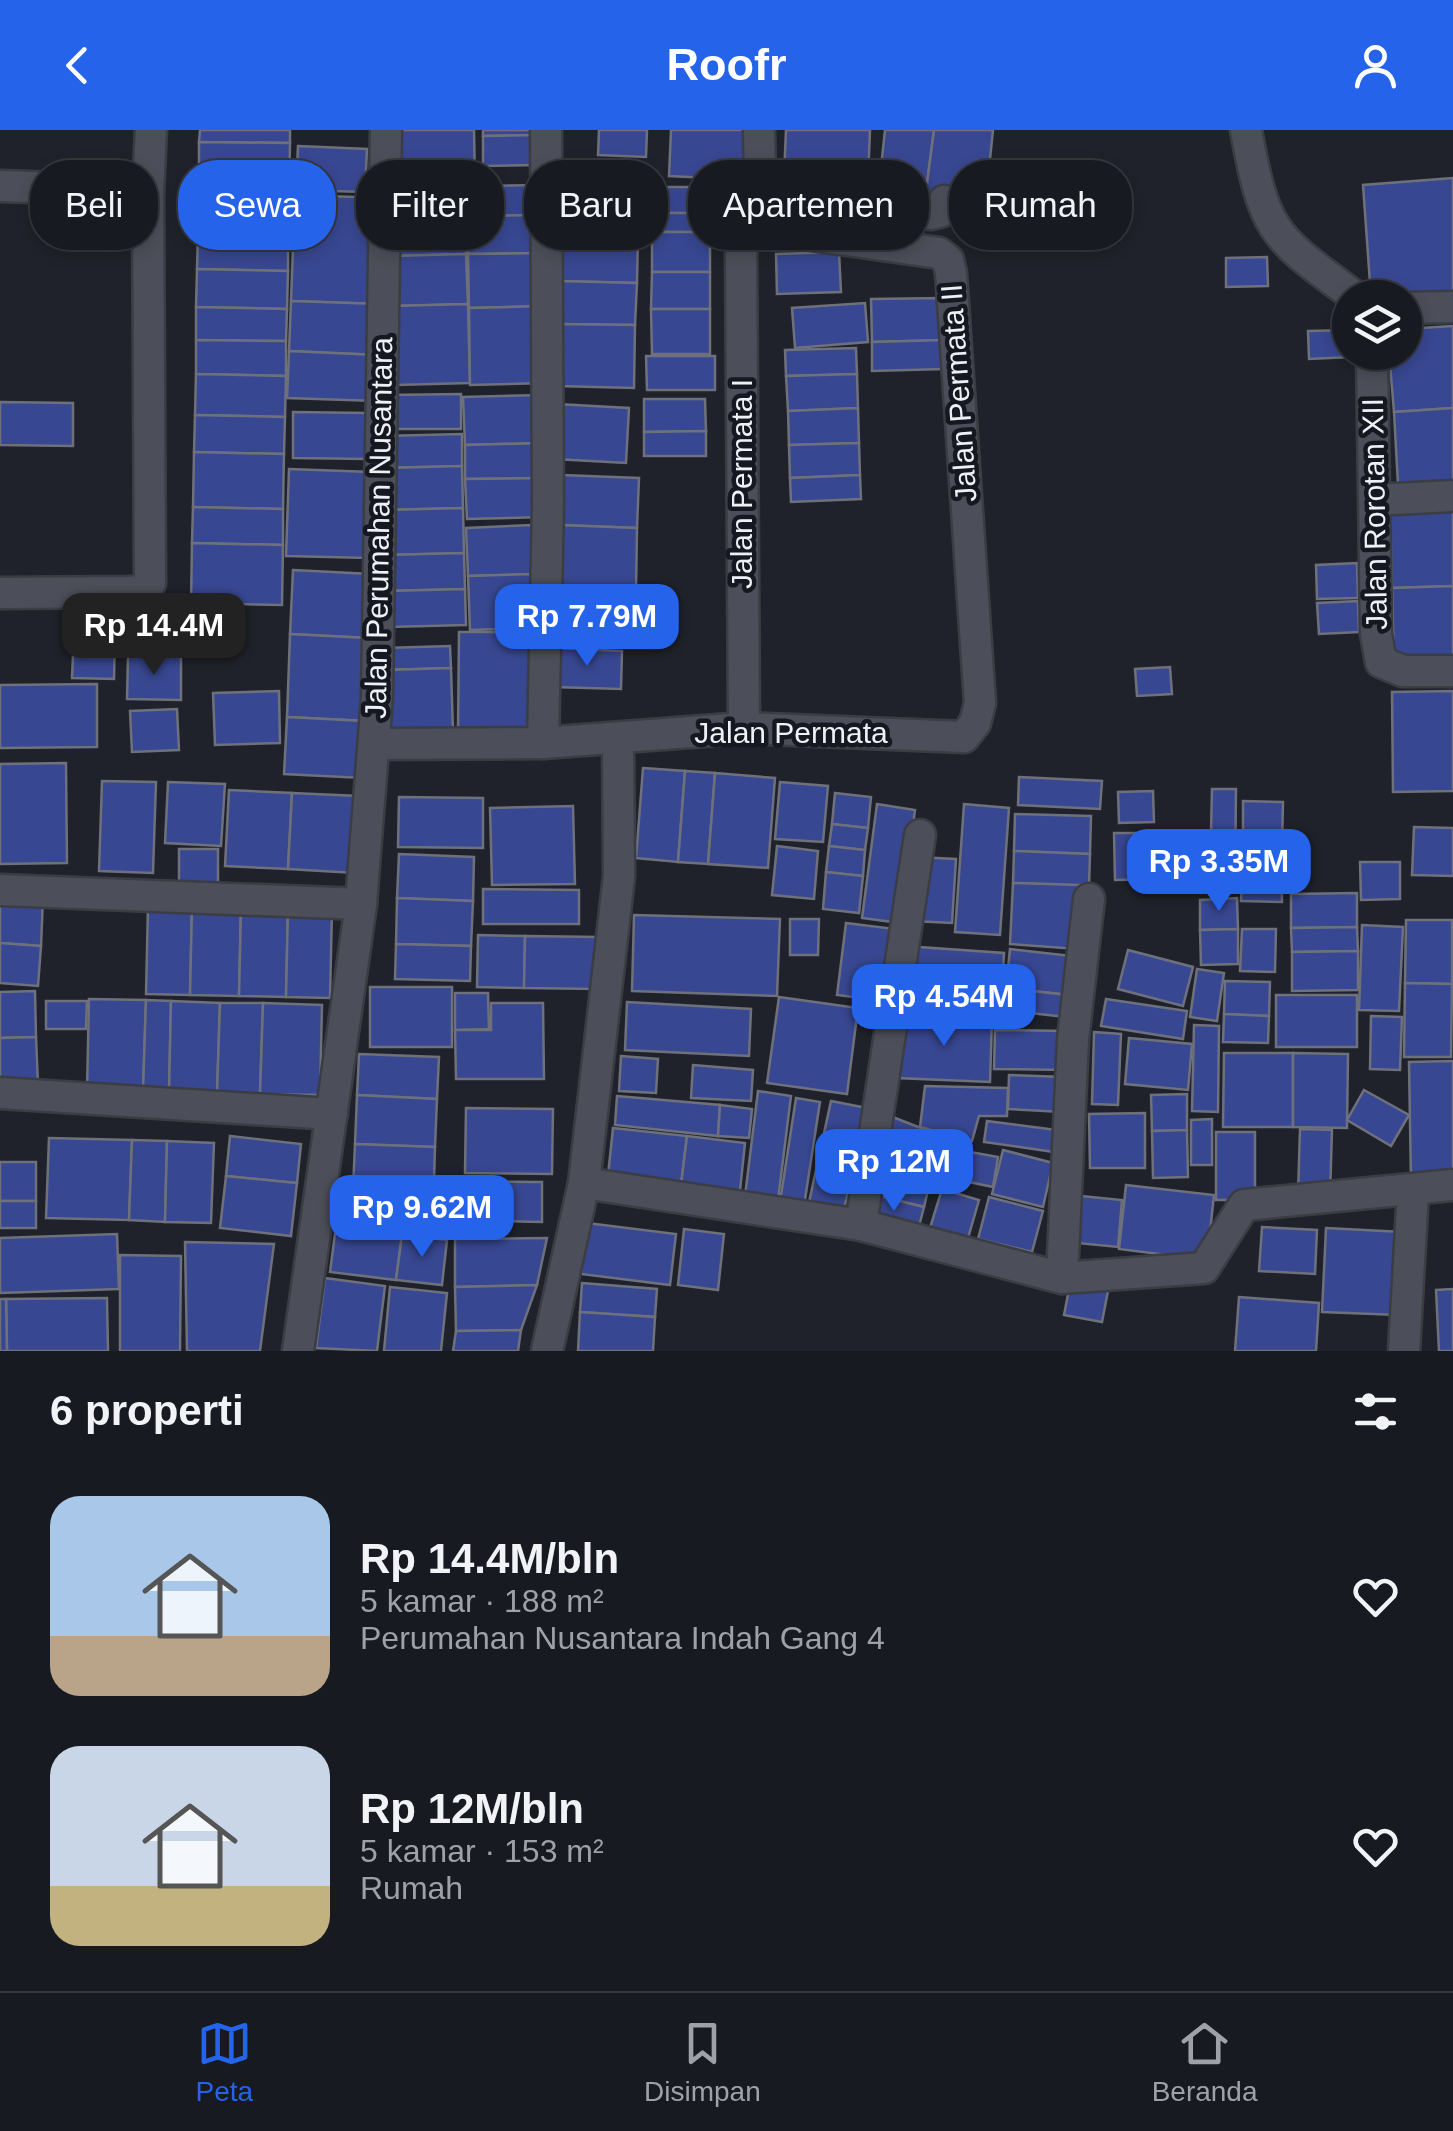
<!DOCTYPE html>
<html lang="id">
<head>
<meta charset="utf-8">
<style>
	:root { --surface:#171a20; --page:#202329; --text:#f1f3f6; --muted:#9ea1a5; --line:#36383e; --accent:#2563eb }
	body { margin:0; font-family:Arial,sans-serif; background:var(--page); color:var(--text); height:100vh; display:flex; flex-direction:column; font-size:38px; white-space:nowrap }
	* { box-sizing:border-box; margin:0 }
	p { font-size:32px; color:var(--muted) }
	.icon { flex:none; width:55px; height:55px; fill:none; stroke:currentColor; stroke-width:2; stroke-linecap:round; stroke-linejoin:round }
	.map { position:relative; height:1221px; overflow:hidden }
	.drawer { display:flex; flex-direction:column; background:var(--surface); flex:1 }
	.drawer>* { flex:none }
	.banner { position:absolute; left:30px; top:30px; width:1395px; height:90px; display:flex; gap:20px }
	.fabs { position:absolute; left:1332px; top:150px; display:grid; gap:20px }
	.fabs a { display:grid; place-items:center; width:90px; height:90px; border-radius:50%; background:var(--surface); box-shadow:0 5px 15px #0003,0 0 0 2px var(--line); font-size:50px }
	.price { position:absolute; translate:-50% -85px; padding:0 22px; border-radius:20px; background:var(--accent); color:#fff; font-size:32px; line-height:65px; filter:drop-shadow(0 2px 5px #0008) }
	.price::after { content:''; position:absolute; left:50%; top:60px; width:30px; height:22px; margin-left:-15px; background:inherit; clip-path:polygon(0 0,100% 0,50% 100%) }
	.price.current { background:#222; color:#fff }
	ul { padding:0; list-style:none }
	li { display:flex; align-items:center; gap:30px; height:250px; padding:0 50px }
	li span { display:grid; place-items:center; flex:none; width:280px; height:200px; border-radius:30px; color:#555 }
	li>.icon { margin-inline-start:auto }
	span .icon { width:120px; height:120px; fill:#fffc; stroke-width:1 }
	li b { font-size:42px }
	h2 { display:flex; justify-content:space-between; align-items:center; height:120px; padding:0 50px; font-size:42px }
	.chip { padding:0 35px; border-radius:40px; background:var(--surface); box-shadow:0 5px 15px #0003,0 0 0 2px var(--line); font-size:35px; line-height:90px }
	.chip.current { background:var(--accent); color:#fff }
	header { display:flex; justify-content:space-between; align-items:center; height:130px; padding:0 50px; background:var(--accent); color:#fff; font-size:45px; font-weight:800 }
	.menu { display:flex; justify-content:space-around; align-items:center; height:140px; border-top:2px solid var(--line); background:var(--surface); font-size:28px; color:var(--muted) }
	.menu a { display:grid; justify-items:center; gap:5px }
	.menu .current { color:var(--accent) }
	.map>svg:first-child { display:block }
	.building { fill:#384791; stroke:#6e717c; stroke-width:2.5 }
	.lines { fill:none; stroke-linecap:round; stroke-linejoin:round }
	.minor-casing { stroke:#3b3d45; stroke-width:35 }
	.minor { stroke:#4c4f59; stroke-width:30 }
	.labels { text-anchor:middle; stroke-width:9; stroke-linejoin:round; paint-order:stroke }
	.street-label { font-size:30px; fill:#eef0f6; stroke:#161821 }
</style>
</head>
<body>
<header><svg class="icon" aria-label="back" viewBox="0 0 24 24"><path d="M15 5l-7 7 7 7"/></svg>Roofr<svg class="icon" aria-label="person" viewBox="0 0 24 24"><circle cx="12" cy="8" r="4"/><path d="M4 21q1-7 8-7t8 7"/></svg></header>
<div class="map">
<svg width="1453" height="1221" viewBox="0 0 1453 1221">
	<rect width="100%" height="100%" fill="#1f222a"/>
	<g class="building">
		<polygon points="200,0 290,0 290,13 199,12"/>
		<polygon points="394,0 474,0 475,53 395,54"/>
		<polygon points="483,0 541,0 541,5 483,6"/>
		<polygon points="599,0 647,0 646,27 598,25"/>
		<polygon points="671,0 752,0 750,50 669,46"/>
		<polygon points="786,0 870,0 868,50 784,47"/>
		<polygon points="885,0 934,0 926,61 879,56"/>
		<polygon points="934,0 993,0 986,68 926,61"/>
		<polygon points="541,5 542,35 483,36 483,6"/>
		<polygon points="199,12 290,13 289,64 199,62"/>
		<polygon points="298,16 367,19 365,62 296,60"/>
		<polygon points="1453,48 1453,162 1371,167 1363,55"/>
		<polygon points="542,55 542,85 467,86 467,56"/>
		<polygon points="561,56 639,58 638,107 560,105"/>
		<rect x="652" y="57" width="58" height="26"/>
		<polygon points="465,61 466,124 392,126 390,63"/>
		<polygon points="199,62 289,64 288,104 198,102"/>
		<polygon points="295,65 384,68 380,174 291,171"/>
		<rect x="652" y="83" width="58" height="19"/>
		<polygon points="542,85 542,123 468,124 467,86"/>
		<polygon points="198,102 288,104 288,141 197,139"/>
		<rect x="652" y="102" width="58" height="40"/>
		<polygon points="560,105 638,107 637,153 559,151"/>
		<polygon points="839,122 841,162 777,164 776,124"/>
		<polygon points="542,123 544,176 469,178 468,124"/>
		<polygon points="466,124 468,174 393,176 392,126"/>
		<polygon points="1267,127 1268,156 1226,157 1226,128"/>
		<polygon points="197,139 288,141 287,179 196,177"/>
		<polygon points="652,142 710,142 710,179 651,179"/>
		<polygon points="559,151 637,153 635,195 558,194"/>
		<polygon points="943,168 944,210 872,212 871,169"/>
		<polygon points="291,171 380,174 378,225 289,221"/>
		<polygon points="865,173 868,212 795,218 792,178"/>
		<polygon points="468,174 470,253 396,255 393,176"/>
		<polygon points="544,176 545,253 470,255 469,178"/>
		<polygon points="196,177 287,179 286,211 196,210"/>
		<polygon points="651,179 710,179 710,224 652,224"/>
		<polygon points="558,194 635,195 634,258 556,256"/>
		<polygon points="1453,196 1453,278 1394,282 1389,222 1405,222 1405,199"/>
		<polygon points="1350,200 1351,227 1309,229 1308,201"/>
		<polygon points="196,210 286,211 286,246 196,244"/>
		<polygon points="944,210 944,239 872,241 872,212"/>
		<polygon points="856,218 857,244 786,246 785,220"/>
		<polygon points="289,221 378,225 376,271 287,268"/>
		<polygon points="646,226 715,226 715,260 647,260"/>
		<polygon points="196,244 286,246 285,287 195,285"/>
		<polygon points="857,244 858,278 788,281 786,246"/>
		<polygon points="461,264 461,299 388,299 388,265"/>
		<polygon points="542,265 544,313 465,315 463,267"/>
		<polygon points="644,269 705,269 706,301 644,302"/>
		<polygon points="0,272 73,273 73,316 0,315"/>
		<polygon points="557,274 629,278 626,333 555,329"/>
		<polygon points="858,278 859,313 789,315 788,281"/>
		<polygon points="1453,278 1453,352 1398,355 1394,282"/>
		<polygon points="293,282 369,283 368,329 293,328"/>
		<polygon points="195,285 285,287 284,324 194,322"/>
		<polygon points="706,301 706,326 644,326 644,302"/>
		<polygon points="462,304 462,336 384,338 383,306"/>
		<polygon points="544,313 544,348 465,349 465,315"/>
		<polygon points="859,313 860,345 790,348 789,315"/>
		<polygon points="194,322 284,324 283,379 193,377"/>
		<polygon points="462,336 463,378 385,380 384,338"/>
		<polygon points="289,339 371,342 369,428 286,426"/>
		<polygon points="562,345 639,348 637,398 560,395"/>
		<polygon points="860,345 861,369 791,372 790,348"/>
		<polygon points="544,348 546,387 467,389 465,349"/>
		<polygon points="1453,370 1453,456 1392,458 1390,372"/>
		<polygon points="193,377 283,379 283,415 192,413"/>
		<polygon points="463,378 464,423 386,425 385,380"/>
		<polygon points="531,395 533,444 468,446 466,398"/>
		<polygon points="560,395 637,398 636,463 558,461"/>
		<polygon points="192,413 283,415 282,475 191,473"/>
		<polygon points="464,423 465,459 387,461 386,425"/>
		<polygon points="1357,433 1358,468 1317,469 1316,435"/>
		<polygon points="293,440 371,444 368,508 290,504"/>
		<polygon points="533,444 535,498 470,500 468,446"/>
		<polygon points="1453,456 1453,534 1394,535 1392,458"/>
		<polygon points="465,459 466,495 388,497 387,461"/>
		<polygon points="558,461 636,463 634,507 557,505"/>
		<polygon points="1358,471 1359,502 1319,504 1317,473"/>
		<polygon points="459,502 532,502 531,602 458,601"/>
		<polygon points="74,504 115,505 114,549 72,548"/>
		<polygon points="290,504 368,508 365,591 287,587"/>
		<polygon points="450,516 451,538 386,540 385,518"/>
		<polygon points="554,518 622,521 621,559 553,557"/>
		<polygon points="128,526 181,527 181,570 127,569"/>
		<polygon points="1170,537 1172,564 1137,566 1135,539"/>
		<polygon points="451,538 453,602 388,604 386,540"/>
		<polygon points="97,554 97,617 0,618 0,555"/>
		<polygon points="279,561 280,613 215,615 213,563"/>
		<polygon points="1453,561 1453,661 1393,662 1392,562"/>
		<polygon points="177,579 179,620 132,622 130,581"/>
		<polygon points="287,587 365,591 362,648 284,644"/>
		<polygon points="66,633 67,733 0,734 0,634"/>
		<polygon points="643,638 685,641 678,732 636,728"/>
		<polygon points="685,641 715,643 708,734 678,732"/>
		<polygon points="715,643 775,648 768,738 708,734"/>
		<polygon points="1019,647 1102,651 1100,679 1018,675"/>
		<polygon points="102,651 156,652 153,743 99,741"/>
		<polygon points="168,652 225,654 221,716 165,713"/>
		<polygon points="780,652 828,656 823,712 775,709"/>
		<polygon points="1212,659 1236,659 1235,751 1167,749 1166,703 1211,702"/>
		<polygon points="229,660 292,663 288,739 225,736"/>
		<polygon points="1153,661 1154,692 1119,693 1118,662"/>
		<polygon points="292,663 359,666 355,743 288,739"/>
		<polygon points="835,663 871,667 868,698 832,694"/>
		<polygon points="399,667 483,668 483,718 398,717"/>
		<polygon points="1243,671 1283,672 1282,720 1243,720"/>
		<polygon points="877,674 915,680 900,793 862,788"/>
		<polygon points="964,674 1009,678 1000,805 955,802"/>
		<polygon points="573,676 575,754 492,755 490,678"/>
		<polygon points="1015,684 1091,686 1090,724 1014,721"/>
		<polygon points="832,694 868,698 865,720 829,716"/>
		<polygon points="1414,697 1453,698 1453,746 1412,745"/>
		<polygon points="1114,703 1166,703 1167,749 1115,750"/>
		<polygon points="777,716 818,721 814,769 772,765"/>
		<polygon points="829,716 865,720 863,746 826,742"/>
		<polygon points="179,719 218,719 218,753 179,752"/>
		<polygon points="1243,720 1282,720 1282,772 1241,771"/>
		<polygon points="1014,721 1090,724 1089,756 1013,753"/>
		<polygon points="399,724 474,727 473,771 397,768"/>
		<polygon points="917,727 956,729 952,793 913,791"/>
		<polygon points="1360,732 1400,732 1400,769 1361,770"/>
		<polygon points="826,742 863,746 859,783 823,779"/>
		<polygon points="1013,753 1079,755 1077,819 1010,814"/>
		<polygon points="483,759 579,760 579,794 483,794"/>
		<polygon points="1357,763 1357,797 1291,798 1291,764"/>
		<polygon points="0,765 43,768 41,816 0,813"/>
		<polygon points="397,768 473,771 471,816 396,814"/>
		<polygon points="1237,768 1238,799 1200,800 1200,770"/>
		<polygon points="148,775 192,776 190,865 146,864"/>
		<polygon points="192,776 241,777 239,866 190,865"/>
		<polygon points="241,777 288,778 286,867 239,866"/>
		<polygon points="288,778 332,779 330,868 286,867"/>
		<polygon points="634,785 780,789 777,866 632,861"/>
		<polygon points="790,789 819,789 818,825 790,825"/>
		<polygon points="1406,790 1452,790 1452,854 1405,853"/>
		<polygon points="846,793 895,799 886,871 837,865"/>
		<polygon points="1362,795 1403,797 1399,881 1359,880"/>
		<polygon points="1357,797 1358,821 1292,822 1291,798"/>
		<polygon points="1238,799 1238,834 1201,835 1200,800"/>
		<polygon points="1242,799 1276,799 1275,842 1240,841"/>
		<polygon points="478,805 525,806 524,858 477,857"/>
		<polygon points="525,806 599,807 598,859 524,858"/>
		<polygon points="0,813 41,816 38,856 0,853"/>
		<polygon points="396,814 471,816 470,851 395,849"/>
		<polygon points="905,816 1004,823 1001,882 901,876"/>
		<polygon points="1010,819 1081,827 1077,866 1006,858"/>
		<polygon points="1128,820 1193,837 1183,876 1118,859"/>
		<polygon points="1358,821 1358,860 1292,861 1292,822"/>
		<polygon points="1197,839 1224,843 1217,891 1190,887"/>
		<polygon points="1225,851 1270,852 1269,886 1224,884"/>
		<polygon points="1405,853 1452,854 1451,927 1404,927"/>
		<rect x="370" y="857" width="82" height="60"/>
		<polygon points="1006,858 1077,866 1075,888 1003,880"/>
		<polygon points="35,861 36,907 0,908 0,862"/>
		<polygon points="455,863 488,863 489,899 455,900"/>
		<rect x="1276" y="865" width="81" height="52"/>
		<polygon points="779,867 858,878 847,964 767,953"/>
		<polygon points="89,869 146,870 143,961 87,959"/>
		<polygon points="1106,869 1187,881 1183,909 1101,896"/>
		<polygon points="146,870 171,871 169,962 143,961"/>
		<polygon points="46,871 87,871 86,899 46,899"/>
		<polygon points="171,871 220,873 217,963 169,962"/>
		<polygon points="627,872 751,879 749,926 625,920"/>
		<polygon points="220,873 263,873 260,964 217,963"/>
		<polygon points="263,873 322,875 320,965 260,964"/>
		<polygon points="491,873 543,873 544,949 456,949 455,900 491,900"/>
		<polygon points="1224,884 1269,886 1268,913 1223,912"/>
		<polygon points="898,886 992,890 990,952 896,948"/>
		<polygon points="1371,886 1402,887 1400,940 1370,939"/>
		<polygon points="1194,895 1219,896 1218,982 1192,981"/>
		<polygon points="995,900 1069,901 1068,940 994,939"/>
		<polygon points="1094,902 1121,904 1118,975 1092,974"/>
		<polygon points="36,907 38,954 0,955 0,908"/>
		<polygon points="1129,908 1192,914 1188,960 1125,954"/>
		<polygon points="1224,923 1293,923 1293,997 1223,997"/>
		<polygon points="1293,923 1348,924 1347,998 1293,997"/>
		<polygon points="359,924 439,927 437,969 357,965"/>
		<polygon points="621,926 658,929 656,963 619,961"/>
		<polygon points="1453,931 1453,1051 1411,1052 1409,932"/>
		<polygon points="693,935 753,940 751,971 691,968"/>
		<polygon points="1009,945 1063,947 1061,982 1008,979"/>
		<polygon points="925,956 1008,958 1007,986 979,986 972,1011 920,997"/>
		<polygon points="1364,960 1409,985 1391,1016 1347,990"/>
		<polygon points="758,961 791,966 777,1078 744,1074"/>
		<polygon points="1187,964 1187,1000 1152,1001 1151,965"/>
		<polygon points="357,965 437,969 435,1017 355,1014"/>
		<polygon points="617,966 720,975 718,1006 615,995"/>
		<polygon points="796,968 820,972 804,1076 780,1072"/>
		<polygon points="831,971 867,978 843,1084 808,1077"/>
		<polygon points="720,975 752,979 749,1008 718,1006"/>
		<polygon points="466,978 553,979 552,1044 465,1043"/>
		<polygon points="1145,983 1145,1038 1090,1038 1089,984"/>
		<polygon points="890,986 957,1012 947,1036 880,1011"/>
		<polygon points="1212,989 1212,1035 1191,1035 1191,990"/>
		<polygon points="987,991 1057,1000 1054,1022 984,1012"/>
		<polygon points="613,998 687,1006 680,1063 607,1055"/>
		<polygon points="1300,999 1332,1000 1330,1065 1298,1064"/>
		<polygon points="1187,1000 1188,1047 1153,1048 1152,1001"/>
		<rect x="1216" y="1002" width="39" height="68"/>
		<polygon points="230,1006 301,1014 297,1053 226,1046"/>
		<polygon points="687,1006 745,1013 739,1070 680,1063"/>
		<polygon points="49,1008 132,1010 129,1090 46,1088"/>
		<polygon points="132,1010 167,1011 165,1092 129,1090"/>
		<polygon points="167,1011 214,1013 211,1093 165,1092"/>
		<polygon points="355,1014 435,1017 433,1085 352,1081"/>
		<polygon points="883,1019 935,1032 924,1077 871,1064"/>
		<polygon points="954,1019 998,1027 993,1057 949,1048"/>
		<polygon points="1003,1020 1053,1033 1043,1077 992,1064"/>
		<rect x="0" y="1032" width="36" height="39"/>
		<polygon points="226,1046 297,1053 291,1106 220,1098"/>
		<polygon points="440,1051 542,1052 542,1092 439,1090"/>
		<polygon points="1126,1055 1214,1065 1207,1130 1119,1119"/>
		<polygon points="942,1059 979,1070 964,1122 926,1111"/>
		<polygon points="871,1064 924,1077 917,1104 865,1090"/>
		<polygon points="1071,1065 1122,1070 1118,1117 1066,1112"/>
		<polygon points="989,1067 1043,1081 1032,1122 978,1109"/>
		<rect x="0" y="1071" width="36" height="27"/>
		<polygon points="587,1093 676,1104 670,1155 581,1144"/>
		<polygon points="336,1096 402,1105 396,1150 330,1142"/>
		<polygon points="1262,1097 1317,1100 1315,1144 1259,1141"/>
		<polygon points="1326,1098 1402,1102 1398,1185 1322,1182"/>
		<polygon points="684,1099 724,1104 718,1160 678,1155"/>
		<polygon points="117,1104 119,1159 0,1163 0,1108"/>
		<polygon points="402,1105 447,1110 442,1155 396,1150"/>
		<polygon points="547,1108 537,1155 455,1157 455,1109"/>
		<polygon points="185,1112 274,1114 260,1221 187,1221"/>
		<polygon points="120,1125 181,1126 180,1221 120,1221"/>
		<polygon points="325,1148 385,1156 377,1221 316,1218"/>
		<polygon points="582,1153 657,1159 655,1187 580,1182"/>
		<polygon points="1070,1154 1108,1161 1102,1192 1064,1185"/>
		<polygon points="537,1155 521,1200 456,1201 455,1157"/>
		<polygon points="390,1157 447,1163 441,1221 384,1221"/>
		<polygon points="1453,1159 1453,1221 1439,1221 1436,1160"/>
		<polygon points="1239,1167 1319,1173 1316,1221 1235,1221"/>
		<polygon points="107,1168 108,1221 7,1221 6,1169"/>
		<polygon points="0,1169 6,1169 7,1221 0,1221"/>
		<polygon points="580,1182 655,1187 653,1221 578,1221"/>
		<polygon points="521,1200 518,1221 453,1221 456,1201"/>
	</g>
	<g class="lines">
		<g class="minor-casing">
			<g id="minor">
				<polyline points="759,0 760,52 775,67 931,84 943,81 944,71"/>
				<path d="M1246,0c19,105 27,106 111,168"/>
				<polyline points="0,56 148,61 150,453 140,461 129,462 0,463"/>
				<polyline points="148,61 151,0"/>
				<polyline points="1405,178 1453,177"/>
				<polyline points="1372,222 1376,504 1381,532 1403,541 1453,541"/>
				<polyline points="1375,370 1453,366"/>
				<polyline points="543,613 548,374 546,0"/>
				<polyline points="374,614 543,613 744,598 964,607 975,593 980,573 951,143 948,130 939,123 762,98 741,109 744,598"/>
				<polyline points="0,760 361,774"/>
				<polyline points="0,963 332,984"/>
				<polyline points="584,1053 861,1095 1062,1148 1204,1138 1244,1075 1453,1055"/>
				<polyline points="861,1095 920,705"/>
				<polyline points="1062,1148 1073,909 1089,769"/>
				<polyline points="298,1221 361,774 377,567 386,0"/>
				<polyline points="547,1221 584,1053 619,746 618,609"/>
				<polyline points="1404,1221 1413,1061"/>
			</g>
		</g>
		<use href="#minor" class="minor"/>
	</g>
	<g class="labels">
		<g class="street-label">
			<text transform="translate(959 263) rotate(-94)" y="10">Jalan Permata II</text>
			<text transform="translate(742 354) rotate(-90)" y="10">Jalan Permata I</text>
			<text transform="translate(1375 384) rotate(-91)" y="10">Jalan Rorotan XII</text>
			<text transform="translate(379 398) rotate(-89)" y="10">Jalan Perumahan Nusantara</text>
			<text x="791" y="613">Jalan Permata</text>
		</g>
	</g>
</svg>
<div class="fabs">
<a><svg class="icon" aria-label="layers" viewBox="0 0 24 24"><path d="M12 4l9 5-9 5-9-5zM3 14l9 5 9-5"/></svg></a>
</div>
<b class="price" style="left:587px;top:539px">Rp 7.79M</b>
<b class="price current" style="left:154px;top:548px">Rp 14.4M</b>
<b class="price" style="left:1219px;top:784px">Rp 3.35M</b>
<b class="price" style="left:944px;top:919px">Rp 4.54M</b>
<b class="price" style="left:894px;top:1084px">Rp 12M</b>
<b class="price" style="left:422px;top:1130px">Rp 9.62M</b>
<div class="banner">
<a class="chip">Beli</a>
<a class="chip current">Sewa</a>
<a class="chip">Filter</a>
<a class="chip">Baru</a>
<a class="chip">Apartemen</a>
<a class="chip">Rumah</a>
</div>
</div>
<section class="drawer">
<h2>6 properti<svg class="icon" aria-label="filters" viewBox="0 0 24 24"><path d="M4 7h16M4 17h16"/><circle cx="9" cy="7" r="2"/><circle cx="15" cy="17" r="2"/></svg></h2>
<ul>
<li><span style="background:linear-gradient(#a9c7e8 70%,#b9a48a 0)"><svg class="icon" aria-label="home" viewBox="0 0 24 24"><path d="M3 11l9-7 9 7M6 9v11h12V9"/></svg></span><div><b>Rp 14.4M/bln</b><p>5 kamar · 188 m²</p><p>Perumahan Nusantara Indah Gang 4</p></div><svg class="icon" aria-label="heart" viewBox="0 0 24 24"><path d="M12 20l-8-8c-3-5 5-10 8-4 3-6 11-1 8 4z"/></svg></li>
<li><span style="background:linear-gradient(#c9d6e8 70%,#c2b280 0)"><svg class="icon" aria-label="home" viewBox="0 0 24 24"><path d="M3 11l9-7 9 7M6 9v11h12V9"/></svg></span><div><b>Rp 12M/bln</b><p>5 kamar · 153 m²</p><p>Rumah</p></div><svg class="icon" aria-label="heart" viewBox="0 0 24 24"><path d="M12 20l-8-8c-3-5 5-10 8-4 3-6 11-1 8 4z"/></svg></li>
</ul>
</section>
<nav class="menu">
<a class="current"><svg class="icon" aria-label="map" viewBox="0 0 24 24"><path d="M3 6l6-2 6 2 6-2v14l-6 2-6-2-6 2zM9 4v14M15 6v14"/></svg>Peta</a>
<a><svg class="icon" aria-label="saved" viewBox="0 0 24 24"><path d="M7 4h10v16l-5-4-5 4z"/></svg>Disimpan</a>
<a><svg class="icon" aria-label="home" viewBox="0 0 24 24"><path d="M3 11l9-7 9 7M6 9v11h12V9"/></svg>Beranda</a>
</nav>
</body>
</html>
